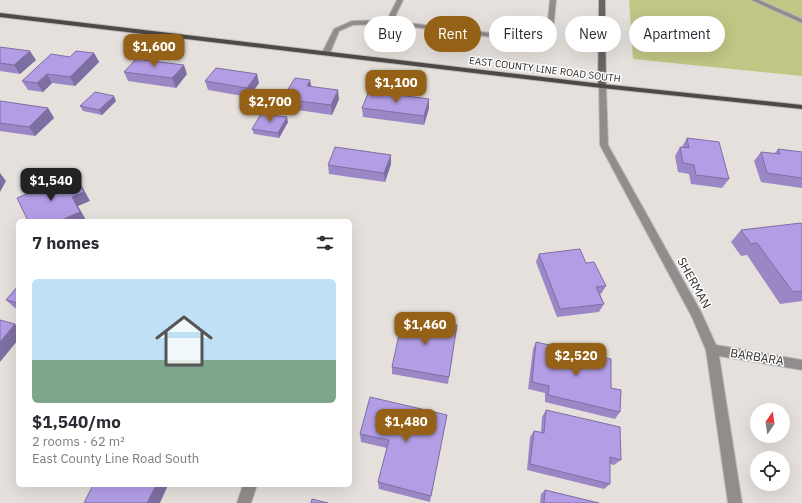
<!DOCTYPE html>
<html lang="en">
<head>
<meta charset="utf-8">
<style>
	:root { --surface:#fff; --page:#f2f2f3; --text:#2b2b33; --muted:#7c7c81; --accent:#956116 }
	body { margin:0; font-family:"IBM Plex Sans",sans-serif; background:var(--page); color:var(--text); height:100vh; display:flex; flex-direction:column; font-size:15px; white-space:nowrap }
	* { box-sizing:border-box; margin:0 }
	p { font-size:13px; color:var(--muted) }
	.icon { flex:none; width:22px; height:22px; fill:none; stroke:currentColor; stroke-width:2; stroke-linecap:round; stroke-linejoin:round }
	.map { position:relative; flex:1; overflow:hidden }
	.side { position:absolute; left:16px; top:219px; width:336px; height:268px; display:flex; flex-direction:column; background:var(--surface); border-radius:6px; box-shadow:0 4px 16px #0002 }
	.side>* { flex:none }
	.banner { position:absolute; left:364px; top:16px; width:378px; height:36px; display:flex; gap:8px }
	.needle { width:26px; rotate:13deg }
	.fabs { position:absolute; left:750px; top:403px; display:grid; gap:8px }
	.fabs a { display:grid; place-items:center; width:40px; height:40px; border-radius:50%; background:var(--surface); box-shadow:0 4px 16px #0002; font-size:20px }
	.price { position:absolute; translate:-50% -34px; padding:0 9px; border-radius:8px; background:var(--accent); color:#fff; font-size:13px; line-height:26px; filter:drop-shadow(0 1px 2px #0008) }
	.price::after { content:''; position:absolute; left:50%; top:24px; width:12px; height:9px; margin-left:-6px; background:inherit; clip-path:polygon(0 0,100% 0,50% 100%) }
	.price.on { background:#222; color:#fff }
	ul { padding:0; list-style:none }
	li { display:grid; align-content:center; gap:8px; height:212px; padding:0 16px }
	li span { display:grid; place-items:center; height:124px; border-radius:6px; color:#555 }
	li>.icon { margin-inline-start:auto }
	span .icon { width:72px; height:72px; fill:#fffc; stroke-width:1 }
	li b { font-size:17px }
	h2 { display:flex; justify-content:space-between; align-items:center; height:48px; padding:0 16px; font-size:17px }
	.chip { padding:0 14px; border-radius:18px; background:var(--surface); box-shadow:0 4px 16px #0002; font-size:14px; line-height:36px }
	.chip.on { background:var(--accent); color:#fff }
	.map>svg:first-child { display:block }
	.green { fill:#c1c685 }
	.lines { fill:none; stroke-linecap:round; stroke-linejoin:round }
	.lane-casing { stroke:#c0bbb8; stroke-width:2 }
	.street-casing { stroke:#c0bbb8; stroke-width:2 }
	.secondary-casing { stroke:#c0bbb8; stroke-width:2 }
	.primary-casing { stroke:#c0bbb8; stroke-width:2 }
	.lane { fill:#908d8c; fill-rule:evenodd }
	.street { fill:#908d8c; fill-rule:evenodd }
	.secondary { fill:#696564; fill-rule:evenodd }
	.primary { fill:#4e4948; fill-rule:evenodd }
	.wall { fill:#9a88c6 }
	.shaded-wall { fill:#7d6fa1 }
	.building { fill:#b39ee6; stroke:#7d6fa1 }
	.labels { text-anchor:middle; stroke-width:3; stroke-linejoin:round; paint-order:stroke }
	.far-street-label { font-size:10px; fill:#2b2928; stroke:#fff }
	.street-label { font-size:12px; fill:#2b2928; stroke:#fff }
</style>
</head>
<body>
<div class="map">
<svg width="802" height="503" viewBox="0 0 802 503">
	<rect width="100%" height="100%" fill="#e5e0dc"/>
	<polygon class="green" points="629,0 802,0 802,76 633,59"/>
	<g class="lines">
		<g class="lane-casing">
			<g id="lane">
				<polygon points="397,0 403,0 393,21 546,40 550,0 556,0 552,42 549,44 389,24 353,25 339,31 330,53 324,54 322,53 334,29 352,21 387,20"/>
				<polygon points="751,0 759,0 802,19 802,23"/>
			</g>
		</g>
		<g class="street-casing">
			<g id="street">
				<polygon points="599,84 602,84 606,86 608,145 701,312 716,345 802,360 802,370 719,356 742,503 728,503 706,350 692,317 600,145"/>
				<polygon points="243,485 257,485 251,503 237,503"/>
			</g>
		</g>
		<g class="secondary-casing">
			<polygon id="secondary" points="599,0 605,0 606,86 602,88 598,86"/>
		</g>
		<g class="primary-casing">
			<polygon id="primary" points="0,13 602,84 802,105 802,109 602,88 0,17"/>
		</g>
		<use href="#lane" class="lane"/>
		<use href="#street" class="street"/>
		<use href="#secondary" class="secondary"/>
		<use href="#primary" class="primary"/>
	</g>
	<g class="wall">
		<polygon points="0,47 36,60 20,74 0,71"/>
		<polygon points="94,53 99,62 75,86 52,83 43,92 28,90 22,81 70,57"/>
		<polygon points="124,72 187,74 176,88 128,81"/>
		<polygon points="205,81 259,83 249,97 208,90"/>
		<polygon points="311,86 339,99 332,115 284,108 282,99"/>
		<polygon points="0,101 48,108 54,118 35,136 0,131"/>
		<polygon points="116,101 102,115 83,111 80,106"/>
		<polygon points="362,108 429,108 424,125 363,117"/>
		<polygon points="288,122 279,138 254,134 252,129"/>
		<polygon points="687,138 729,179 722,188 691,184 689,174 678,172 675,156 680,147 682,147"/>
		<polygon points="778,149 802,152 802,188 761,182 754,161 761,152 774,154"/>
		<polygon points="391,155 391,164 385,182 329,174 328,165"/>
		<polygon points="802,224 802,301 780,304 747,255 741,256 731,242 741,230"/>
		<polygon points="539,254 586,263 606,286 601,294 600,294 604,304 599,312 557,317 536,262"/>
		<polygon points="18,286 18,309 15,308 6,300"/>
		<polygon points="457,325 448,384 392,374 392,367"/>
		<polygon points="536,342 611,388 620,412 615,419 545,402 545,393 528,389 533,349"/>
		<polygon points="546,410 621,460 614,465 610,464 610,484 604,489 527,470 530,437 534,431 541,432 542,417"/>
		<polygon points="447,415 430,502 379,489 378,482 387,448 361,442 360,434"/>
		<polygon points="545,490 599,503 540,503 541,494"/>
	</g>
	<g class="shaded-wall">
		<polygon points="30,51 36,60 20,74 14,65"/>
		<polygon points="94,53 99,62 75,86 70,77"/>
		<polygon points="184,65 187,74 176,88 172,78"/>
		<polygon points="47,74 52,83 43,92 37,83"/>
		<polygon points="257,74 259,83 249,97 247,88"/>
		<polygon points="310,80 312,89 307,86"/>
		<polygon points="338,90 339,99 332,115 331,105"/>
		<polygon points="114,96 116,101 102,115 99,110"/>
		<polygon points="429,99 429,108 424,125 424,116"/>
		<polygon points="48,108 54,118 35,136 29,127"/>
		<polygon points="287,117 288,122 279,138 278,133"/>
		<polygon points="391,155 391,164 385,182 384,173"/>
		<polygon points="0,173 6,181 0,192"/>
		<polygon points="77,179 83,188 90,201 78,206 86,220 85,221 59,221 72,197"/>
		<polygon points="15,324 18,327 18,340 0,362 0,342"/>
		<polygon points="156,485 168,485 160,503 147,503"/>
	</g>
	<g class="building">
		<polygon points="0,47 30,51 14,65 0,63"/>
		<polygon points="76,51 94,53 70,77 47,74 37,83 22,81 51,54 70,57"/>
		<polygon points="136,59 184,65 172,78 124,72"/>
		<polygon points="216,68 257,74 247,88 205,81"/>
		<polygon points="295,78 310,80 307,86 338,90 331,105 282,99"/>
		<polygon points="369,91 429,99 424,116 362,108"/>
		<polygon points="95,92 114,96 99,110 80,106"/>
		<polygon points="0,101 48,108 29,127 0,123"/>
		<polygon points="261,114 287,117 278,133 252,129"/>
		<polygon points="687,138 719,142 729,179 696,175 694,165 683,163 680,147 689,148"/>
		<polygon points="335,147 391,155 384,173 328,165"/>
		<polygon points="778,149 802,152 802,178 767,173 761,152 780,154"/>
		<polygon points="77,179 84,192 72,197 80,212 59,221 28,221 17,198 57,181 60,186"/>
		<polygon points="801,223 802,224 802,291 793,292 757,243 751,244 741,230"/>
		<polygon points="580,249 586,263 594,262 606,286 596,287 604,304 560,309 539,254"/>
		<polygon points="18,286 18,303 6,300"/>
		<polygon points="403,316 457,325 449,377 392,367"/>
		<polygon points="0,320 15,324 0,342"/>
		<polygon points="536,342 611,359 611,388 621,390 620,412 548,395 549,386 532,382"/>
		<polygon points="370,397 447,415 431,496 378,482 389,440 360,434"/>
		<polygon points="546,410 620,427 621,460 610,457 610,484 530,464 534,431 544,433"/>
		<polygon points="93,485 156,485 147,503 84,503"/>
		<polygon points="545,490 599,503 544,503"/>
		<polygon points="312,499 328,503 311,503"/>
	</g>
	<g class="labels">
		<g class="far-street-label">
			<text transform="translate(545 69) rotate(7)" y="4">EAST COUNTY LINE ROAD SOUTH</text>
		</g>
		<g class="street-label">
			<text transform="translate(694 283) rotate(61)" y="4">SHERMAN</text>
			<text transform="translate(757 357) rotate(9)" y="4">BARBARA</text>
		</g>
	</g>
</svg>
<div class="fabs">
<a><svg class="needle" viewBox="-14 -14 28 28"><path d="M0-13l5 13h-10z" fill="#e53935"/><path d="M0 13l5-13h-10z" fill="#7c7c81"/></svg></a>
<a><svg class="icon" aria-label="locate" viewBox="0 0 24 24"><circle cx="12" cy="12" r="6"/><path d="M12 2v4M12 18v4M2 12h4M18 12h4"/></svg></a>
</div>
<b class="price" style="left:154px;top:68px">$1,600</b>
<b class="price" style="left:396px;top:104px">$1,100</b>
<b class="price" style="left:270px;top:123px">$2,700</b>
<b class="price on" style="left:51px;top:202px">$1,540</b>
<b class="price" style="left:425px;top:346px">$1,460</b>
<b class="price" style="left:576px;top:377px">$2,520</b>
<b class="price" style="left:406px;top:443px">$1,480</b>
<div class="banner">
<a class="chip">Buy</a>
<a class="chip on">Rent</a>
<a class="chip">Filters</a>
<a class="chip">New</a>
<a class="chip">Apartment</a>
</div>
<section class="side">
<h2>7 homes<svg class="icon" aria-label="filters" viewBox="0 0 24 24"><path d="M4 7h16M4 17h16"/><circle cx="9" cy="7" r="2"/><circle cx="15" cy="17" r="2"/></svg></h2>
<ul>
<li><span style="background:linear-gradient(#bfe0f5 65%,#7fa58c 0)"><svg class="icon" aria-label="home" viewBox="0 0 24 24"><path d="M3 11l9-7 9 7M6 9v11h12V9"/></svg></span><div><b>$1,540/mo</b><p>2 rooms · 62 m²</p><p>East County Line Road South</p></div></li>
</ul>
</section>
</div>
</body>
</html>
